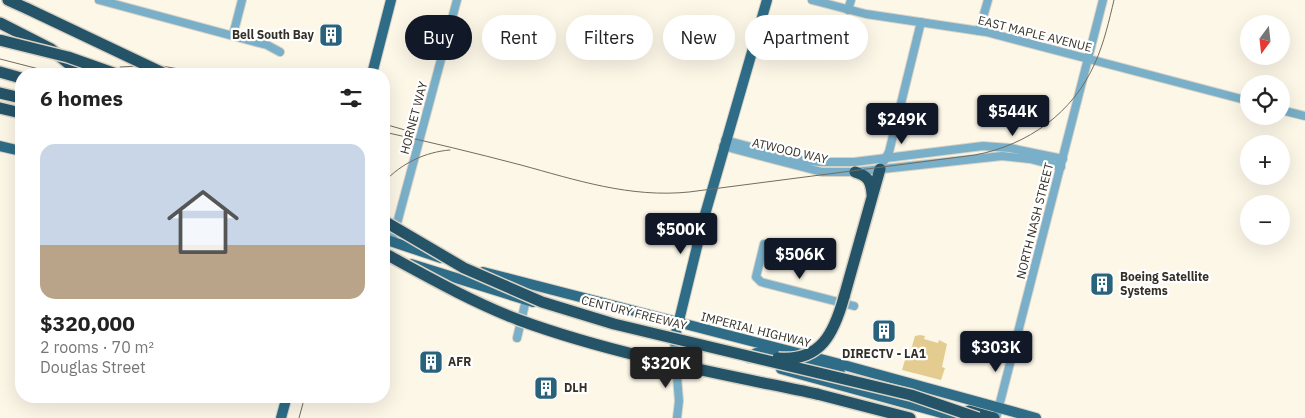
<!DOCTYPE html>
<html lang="en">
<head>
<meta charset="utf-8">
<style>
	:root { --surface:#fff; --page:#f6f6f6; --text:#222; --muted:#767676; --accent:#111827 }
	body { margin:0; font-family:"IBM Plex Sans",sans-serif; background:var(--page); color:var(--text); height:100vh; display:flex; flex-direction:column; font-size:19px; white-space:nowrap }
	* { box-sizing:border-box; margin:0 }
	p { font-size:16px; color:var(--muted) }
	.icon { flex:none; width:28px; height:28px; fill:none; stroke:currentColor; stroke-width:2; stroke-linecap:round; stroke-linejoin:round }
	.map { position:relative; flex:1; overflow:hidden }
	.side { position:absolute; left:15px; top:68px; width:375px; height:335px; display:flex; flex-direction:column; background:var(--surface); border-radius:20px; box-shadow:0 5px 20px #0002 }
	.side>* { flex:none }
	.top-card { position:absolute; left:405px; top:15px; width:475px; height:45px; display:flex; gap:10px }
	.needle { width:32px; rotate:195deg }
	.tools { position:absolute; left:1240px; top:15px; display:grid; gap:10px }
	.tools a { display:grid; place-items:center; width:50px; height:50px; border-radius:50%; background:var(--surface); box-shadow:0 5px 20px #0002; font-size:25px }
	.price { position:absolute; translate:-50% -42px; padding:0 11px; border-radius:5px; background:var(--accent); color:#fff; font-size:16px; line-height:32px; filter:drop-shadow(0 1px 2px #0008) }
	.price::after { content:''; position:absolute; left:50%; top:30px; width:15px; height:11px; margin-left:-8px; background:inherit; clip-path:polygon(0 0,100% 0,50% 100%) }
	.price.active { background:#222; color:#fff }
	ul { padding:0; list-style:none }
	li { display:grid; align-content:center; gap:10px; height:265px; padding:0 25px }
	li span { display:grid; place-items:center; height:155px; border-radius:15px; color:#555 }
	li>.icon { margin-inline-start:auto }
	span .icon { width:90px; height:90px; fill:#fffc; stroke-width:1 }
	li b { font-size:21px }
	h2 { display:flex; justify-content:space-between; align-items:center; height:60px; padding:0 25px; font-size:21px }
	.pill { padding:0 18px; border-radius:22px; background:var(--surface); box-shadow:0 5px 20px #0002; font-size:18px; line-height:45px }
	.pill.active { background:var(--accent); color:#fff }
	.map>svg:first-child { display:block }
	.green { fill:#e4cb90 }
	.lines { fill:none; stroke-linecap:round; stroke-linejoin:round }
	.minor-casing { stroke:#d9d3c5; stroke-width:10 }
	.major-casing { stroke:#d9d3c5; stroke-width:12 }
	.highway-casing { stroke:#d9d3c5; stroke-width:14 }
	.minor { stroke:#79afc9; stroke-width:8 }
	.major { stroke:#2e6c87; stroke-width:10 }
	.highway { stroke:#255367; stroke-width:11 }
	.tram { stroke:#716d61; stroke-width:1 }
	.highway-bridge-casing { stroke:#d9d3c5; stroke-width:14; stroke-linecap:butt }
	.highway-bridge { stroke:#255367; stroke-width:11 }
	.labels { text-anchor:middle; stroke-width:4.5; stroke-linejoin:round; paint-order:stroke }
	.street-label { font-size:12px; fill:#343026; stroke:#fff }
	.poi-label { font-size:12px; font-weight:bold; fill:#343026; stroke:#fff; text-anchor:start }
</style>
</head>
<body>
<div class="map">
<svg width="1305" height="418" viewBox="0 0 1305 418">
	<rect width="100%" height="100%" fill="#fdf7e8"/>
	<polygon class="green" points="920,335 925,336 924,339 938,343 939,340 947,344 942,367 945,368 941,380 902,370 905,360 908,360 915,336"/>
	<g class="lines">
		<g class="minor-casing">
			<g id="minor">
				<polyline points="99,0 267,45 280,52"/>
				<polyline points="812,0 866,14 986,32 1249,101"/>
				<polyline points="848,10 851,0"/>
				<polyline points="979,31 988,0"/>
				<polyline points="233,35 242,0"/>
				<polyline points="1281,110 1305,116"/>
				<polyline points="725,140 799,160 821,162 854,162 983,146 1010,148 1063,159"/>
				<polyline points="723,146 822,172 855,172 1002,156 1030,159 1061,167"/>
				<polyline points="884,161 889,152 921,22"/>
				<polyline points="392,242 457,0"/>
				<polyline points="764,244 756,277 761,282 854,306"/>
				<polyline points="517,338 526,300"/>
				<polyline points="674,341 679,401 677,418"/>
				<polyline points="996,418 1103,0"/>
			</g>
		</g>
		<g class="major-casing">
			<g id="major">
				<polyline points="372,74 391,0"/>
				<polyline points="0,146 21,151"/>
				<polyline points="384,239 441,258"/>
				<polyline points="411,264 533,302"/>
				<polyline points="483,272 840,364 1036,418"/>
				<polyline points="674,341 704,218 767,0"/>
				<polyline points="749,358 756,353 768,353 840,373"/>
				<polyline points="781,369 960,418"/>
				<polyline points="281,418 287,396"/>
			</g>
		</g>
		<g class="highway-casing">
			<g id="highway">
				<polyline points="8,0 28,9"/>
				<polyline points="0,23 51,49 81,74"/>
				<polyline points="0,72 21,78"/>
				<polyline points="0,93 21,98"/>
				<polyline points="0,108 21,113"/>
				<path d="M855,172c13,4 16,9 17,22"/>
				<polyline points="844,297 880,169"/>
				<polyline points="817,394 910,418"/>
				<polyline points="969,411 994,418"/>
			</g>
		</g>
		<use href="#minor" class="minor"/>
		<use href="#major" class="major"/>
		<use href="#highway" class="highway"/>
		<g class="tram">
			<polyline points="0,59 39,69 82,73"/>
			<polyline points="162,66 207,74"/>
			<polyline points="120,67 138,66"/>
			<polyline points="132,72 153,72"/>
			<polyline points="384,124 405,130"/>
			<path d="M384,132c46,10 91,21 137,33 55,15 109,33 168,27l286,-37c53,-10 98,-42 120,-92 9,-20 14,-42 19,-63"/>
			<path d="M384,182c18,-19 41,-30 66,-32"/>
			<polyline points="299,418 305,396"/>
		</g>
		<g class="highway-bridge-casing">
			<g id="highway-bridge">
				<polyline points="28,9 165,74"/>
				<polyline points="0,40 68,57 116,74"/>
				<polyline points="384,221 464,268 542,302 614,324 911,395 978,418"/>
				<path d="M384,253c44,24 88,49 135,67 96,35 198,53 298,74"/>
				<path d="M778,358c43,4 56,-25 66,-61"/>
			</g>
		</g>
		<use href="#highway-bridge" class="highway-bridge"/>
	</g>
	<defs>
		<g id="building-square" transform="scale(1.25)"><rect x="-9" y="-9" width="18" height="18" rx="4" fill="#28627b" stroke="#fff"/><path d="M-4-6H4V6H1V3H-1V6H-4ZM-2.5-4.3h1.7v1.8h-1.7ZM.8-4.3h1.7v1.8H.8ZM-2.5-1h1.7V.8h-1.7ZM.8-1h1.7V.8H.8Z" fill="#fff"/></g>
	</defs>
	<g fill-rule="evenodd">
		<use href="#building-square" x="331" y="35"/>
		<use href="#building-square" x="1102" y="284"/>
		<use href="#building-square" x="884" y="331"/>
		<use href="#building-square" x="431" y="362"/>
		<use href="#building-square" x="546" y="388"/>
	</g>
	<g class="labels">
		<g class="street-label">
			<text transform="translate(1035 34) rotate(14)" y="4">EAST MAPLE AVENUE</text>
			<text transform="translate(414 118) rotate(-75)" y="4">HORNET WAY</text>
			<text transform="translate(790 151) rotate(13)" y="4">ATWOOD WAY</text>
			<text transform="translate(1035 221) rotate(-76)" y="4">NORTH NASH STREET</text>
			<text transform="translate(634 313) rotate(14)" y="4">CENTURY FREEWAY</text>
			<text transform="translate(756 330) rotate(14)" y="4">IMPERIAL HIGHWAY</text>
		</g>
		<g class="poi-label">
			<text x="314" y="39" text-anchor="end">Bell South Bay</text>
			<text x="1120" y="281">Boeing Satellite<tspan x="1120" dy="14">Systems</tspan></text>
			<text x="884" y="358" text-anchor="middle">DIRECTV - LA1</text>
			<text x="448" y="366">AFR</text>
			<text x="564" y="392">DLH</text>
		</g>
	</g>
</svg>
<div class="tools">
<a><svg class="needle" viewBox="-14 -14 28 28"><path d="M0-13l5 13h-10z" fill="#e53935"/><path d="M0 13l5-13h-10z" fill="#767676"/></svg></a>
<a><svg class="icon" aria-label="locate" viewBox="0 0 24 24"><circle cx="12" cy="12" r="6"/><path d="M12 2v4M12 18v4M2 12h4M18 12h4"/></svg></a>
<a>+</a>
<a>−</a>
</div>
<b class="price" style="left:1013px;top:137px">$544K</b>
<b class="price" style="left:902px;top:145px">$249K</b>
<b class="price" style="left:681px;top:255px">$500K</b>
<b class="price" style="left:800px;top:280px">$506K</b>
<b class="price" style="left:996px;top:373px">$303K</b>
<b class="price active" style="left:666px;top:389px">$320K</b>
<div class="top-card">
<a class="pill active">Buy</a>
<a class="pill">Rent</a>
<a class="pill">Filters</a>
<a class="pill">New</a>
<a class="pill">Apartment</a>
</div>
<section class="side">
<h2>6 homes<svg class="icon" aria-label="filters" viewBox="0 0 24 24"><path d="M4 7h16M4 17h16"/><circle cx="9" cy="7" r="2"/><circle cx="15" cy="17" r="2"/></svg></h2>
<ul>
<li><span style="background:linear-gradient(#c9d6e8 65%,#b9a48a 0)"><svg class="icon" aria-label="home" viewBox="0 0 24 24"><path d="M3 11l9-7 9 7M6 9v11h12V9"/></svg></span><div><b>$320,000</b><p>2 rooms · 70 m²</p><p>Douglas Street</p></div></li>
</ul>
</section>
</div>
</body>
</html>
